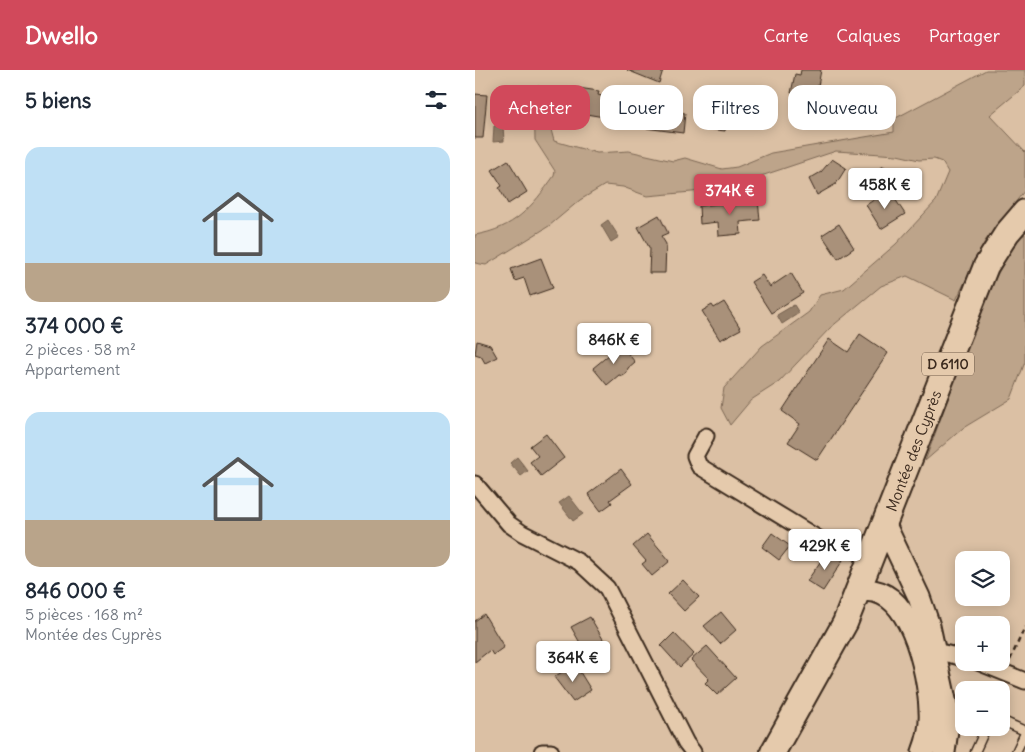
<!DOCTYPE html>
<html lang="fr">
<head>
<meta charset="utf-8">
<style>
	:root { --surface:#fff; --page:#f2f2f3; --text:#1f2937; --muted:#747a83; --accent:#d1495b }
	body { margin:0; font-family:Delius,sans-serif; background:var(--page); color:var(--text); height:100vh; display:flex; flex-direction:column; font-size:19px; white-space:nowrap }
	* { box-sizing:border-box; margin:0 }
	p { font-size:16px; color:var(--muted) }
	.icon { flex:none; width:28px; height:28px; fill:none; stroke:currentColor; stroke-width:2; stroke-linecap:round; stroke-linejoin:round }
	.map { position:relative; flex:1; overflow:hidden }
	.drawer { display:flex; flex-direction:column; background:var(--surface); width:475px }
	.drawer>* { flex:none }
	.guide { position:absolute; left:15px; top:15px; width:460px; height:45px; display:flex; gap:10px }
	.buttons { position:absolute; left:480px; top:481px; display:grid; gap:10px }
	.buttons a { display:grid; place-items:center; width:55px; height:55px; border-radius:10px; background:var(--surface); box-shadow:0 2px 12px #0003; font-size:25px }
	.price { position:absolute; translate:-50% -42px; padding:0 11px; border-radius:5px; background:#fff; color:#222; font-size:16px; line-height:32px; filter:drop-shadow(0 1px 2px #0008) }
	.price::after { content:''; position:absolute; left:50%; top:30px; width:15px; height:11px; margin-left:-8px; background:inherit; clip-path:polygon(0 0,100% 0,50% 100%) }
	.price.current { background:var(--accent); color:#fff }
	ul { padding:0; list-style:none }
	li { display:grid; align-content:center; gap:10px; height:265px; padding:0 25px }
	li span { display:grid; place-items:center; height:155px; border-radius:15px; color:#555 }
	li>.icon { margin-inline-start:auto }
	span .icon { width:90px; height:90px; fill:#fffc; stroke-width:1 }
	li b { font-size:21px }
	h2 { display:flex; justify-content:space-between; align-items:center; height:60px; padding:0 25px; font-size:21px }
	.chip { padding:0 18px; border-radius:15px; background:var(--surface); box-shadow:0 2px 12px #0003; font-size:18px; line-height:45px }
	.chip.current { background:var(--accent); color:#fff }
	header { display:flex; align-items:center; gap:30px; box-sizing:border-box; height:70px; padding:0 25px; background:var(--accent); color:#fff }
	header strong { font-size:24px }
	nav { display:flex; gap:28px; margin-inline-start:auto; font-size:18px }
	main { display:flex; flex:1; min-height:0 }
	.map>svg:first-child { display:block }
	.green { fill:#bda48a; stroke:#7c6754 }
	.water { fill:#957f69; stroke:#715d4b }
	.building { fill:#a9917a; stroke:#3b2a1e }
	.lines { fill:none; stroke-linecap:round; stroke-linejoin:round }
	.lane-casing { stroke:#3b2a1e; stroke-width:11 }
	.street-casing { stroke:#3b2a1e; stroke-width:19 }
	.secondary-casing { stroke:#3b2a1e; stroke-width:25 }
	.primary-casing { stroke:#3b2a1e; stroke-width:28 }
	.path { stroke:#3b2a1e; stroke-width:2.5; stroke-dasharray:5 4; stroke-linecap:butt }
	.lane { stroke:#e5caac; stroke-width:8 }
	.street { stroke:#e5caac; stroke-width:15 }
	.secondary { stroke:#e5caac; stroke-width:21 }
	.primary { stroke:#e5caac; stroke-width:24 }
	.labels { text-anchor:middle; stroke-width:4; stroke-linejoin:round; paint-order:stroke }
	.shield { fill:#e5caac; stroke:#6e5a49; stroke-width:1 }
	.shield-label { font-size:14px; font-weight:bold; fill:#3b2a1e }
	.street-label { font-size:15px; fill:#3b2a1e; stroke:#e5caac }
</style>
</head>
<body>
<header>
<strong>Dwello</strong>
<nav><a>Carte</a><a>Calques</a><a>Partager</a></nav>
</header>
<main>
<section class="drawer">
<h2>5 biens<svg class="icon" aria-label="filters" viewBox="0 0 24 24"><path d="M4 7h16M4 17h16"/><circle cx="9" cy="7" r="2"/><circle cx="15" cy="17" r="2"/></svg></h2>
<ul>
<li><span style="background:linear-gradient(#bfe0f5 75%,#b9a48a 0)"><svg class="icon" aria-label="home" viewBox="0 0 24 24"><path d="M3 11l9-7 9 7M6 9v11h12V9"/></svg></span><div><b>374 000 €</b><p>2 pièces · 58 m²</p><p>Appartement</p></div></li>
<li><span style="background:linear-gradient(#bfe0f5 70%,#b9a48a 0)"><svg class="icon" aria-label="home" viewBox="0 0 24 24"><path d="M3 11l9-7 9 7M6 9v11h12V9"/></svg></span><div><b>846 000 €</b><p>5 pièces · 168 m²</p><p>Montée des Cyprès</p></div></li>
</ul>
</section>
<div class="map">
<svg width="550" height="682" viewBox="0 0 550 682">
	<rect width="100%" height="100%" fill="#dbc0a4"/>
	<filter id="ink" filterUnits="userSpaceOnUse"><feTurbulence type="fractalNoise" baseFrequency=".02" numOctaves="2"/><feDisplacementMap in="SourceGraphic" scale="10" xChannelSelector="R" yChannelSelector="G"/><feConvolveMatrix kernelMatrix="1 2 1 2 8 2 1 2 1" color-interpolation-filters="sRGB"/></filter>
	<g filter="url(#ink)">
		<g class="green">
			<path d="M511,0h39v16l-35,29 35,37v38l-40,51 -29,59 -49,-24 -26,10 -51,42 -51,54 -28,18 -21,25 -9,-17 3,-20 38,-42 47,-34 11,-17 24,-6 52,-45 40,-43 12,-29 -6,-10 -8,-3 -15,1 -22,-5 -61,-4 -81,27 -19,10 -89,8 -24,-9 -18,-2 -25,15 -31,26 -63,39 -11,-2v-28c40,-7 56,-27 79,-59l1,-5 -20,-31 -1,-49 4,-5 10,4 2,36 4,15 43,12 32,-2 44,10 12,-3 37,11 15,-2 34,-14 123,-21v-13z"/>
			<polygon points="550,164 550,292 536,329 488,358 450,391 512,223 541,171"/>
		</g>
		<g class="water">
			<polygon points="28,55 29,71 18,72 19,56"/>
			<polygon points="133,150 144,167 136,172 126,155"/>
			<polygon points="319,235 324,243 307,254 302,245"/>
			<polygon points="42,387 53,401 46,406 35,393"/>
			<polygon points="94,426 108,444 98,451 84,433"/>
		</g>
		<g class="building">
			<polygon points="152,0 188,0 184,13"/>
			<polygon points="326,0 346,0 341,27 316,23 320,4 325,5"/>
			<polygon points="103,18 124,21 123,25 132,27 131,34 210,43 208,63 147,55 147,50 99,42"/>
			<polygon points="0,24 12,25 8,68 0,68"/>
			<polygon points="374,24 404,25 404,43 373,42"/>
			<polygon points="235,36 247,37 246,46 252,47 250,61 233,59"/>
			<polygon points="357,89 371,98 361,114 342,125 334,109 346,102"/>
			<polygon points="33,90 52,122 33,134 24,118 27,116 17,100"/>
			<polygon points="409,96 416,108 403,115 396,103"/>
			<polygon points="414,120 430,144 406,159 391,135"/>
			<polygon points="283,130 285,150 265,152 266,164 244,166 243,152 225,154 224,136"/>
			<polygon points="184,145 193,163 186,166 191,174 190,203 174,203 175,179 163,157"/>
			<polygon points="364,154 379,178 363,189 347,165"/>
			<polygon points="66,188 78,218 55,226 49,208 40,211 36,199"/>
			<polygon points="316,203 328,223 296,243 276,212 287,205 295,217"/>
			<polygon points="249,232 266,259 245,270 227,241 237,235 239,238"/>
			<polygon points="385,264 413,283 342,390 313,372 325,354 307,341 354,269 373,282"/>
			<polygon points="2,271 15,275 22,287 10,293 6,286 0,284"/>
			<polygon points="146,275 160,292 153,298 152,303 148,306 144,305 132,315 118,298"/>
			<polygon points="71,364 89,388 66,406 55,392 63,386 55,376"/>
			<polygon points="146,399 157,414 135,430 137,433 126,441 113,424"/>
			<polygon points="297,463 315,476 304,490 287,477"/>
			<polygon points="172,464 195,491 177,506 167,494 171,491 158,476"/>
			<polygon points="352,482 368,490 348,521 332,511"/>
			<polygon points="208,510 224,527 209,541 193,524"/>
			<polygon points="246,542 261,560 245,574 229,556"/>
			<polygon points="9,544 29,577 18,585 15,580 0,592 0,551"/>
			<polygon points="115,547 135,581 116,592 96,557"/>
			<polygon points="199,563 219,584 205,597 186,576"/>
			<polygon points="232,576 261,608 242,625 230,613 234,609 216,590"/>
			<polygon points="100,594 116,620 98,632 79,607"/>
		</g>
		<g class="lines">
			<g class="lane-casing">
				<g id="lane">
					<polyline points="526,650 550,661"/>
					<polyline points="500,682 511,658"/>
					<polyline points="541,682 550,663"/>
				</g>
			</g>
			<g class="street-casing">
				<g id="street">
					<polyline points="231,366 220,386 224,396 347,471 373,477 396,487"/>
					<polyline points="0,414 34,454 47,463 104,492 132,518 211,673 218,682"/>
					<polyline points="452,585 469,583 489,588"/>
					<polyline points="503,592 550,611"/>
					<polyline points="67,682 76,682"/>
				</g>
			</g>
			<g class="secondary-casing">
				<g id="secondary">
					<polyline points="410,455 444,527 454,556 472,639 473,653 469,682"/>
					<path d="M382,522c53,-15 72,83 73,119 1,13 -2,28 -7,41"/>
				</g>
			</g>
			<g class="primary-casing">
				<polyline id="primary" points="298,682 370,553 511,196 532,163 550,142"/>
			</g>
			<polyline class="path" points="535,590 550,557"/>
			<use href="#lane" class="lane"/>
			<use href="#street" class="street"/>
			<use href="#secondary" class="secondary"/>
			<use href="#primary" class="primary"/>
		</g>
	</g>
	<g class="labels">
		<rect class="shield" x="447" y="282.5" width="52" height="23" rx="4"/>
		<g class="shield-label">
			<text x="473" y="299">D 6110</text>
		</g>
		<g class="street-label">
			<text transform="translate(439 381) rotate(-69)" y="5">Montée des Cyprès</text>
		</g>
	</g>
</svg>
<div class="buttons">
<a><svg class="icon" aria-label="layers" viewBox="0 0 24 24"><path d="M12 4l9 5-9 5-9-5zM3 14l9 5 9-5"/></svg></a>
<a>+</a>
<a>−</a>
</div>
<b class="price" style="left:410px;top:140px">458K €</b>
<b class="price current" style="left:255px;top:146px">374K €</b>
<b class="price" style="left:139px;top:295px">846K €</b>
<b class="price" style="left:350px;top:501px">429K €</b>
<b class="price" style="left:98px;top:613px">364K €</b>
<div class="guide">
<a class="chip current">Acheter</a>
<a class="chip">Louer</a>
<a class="chip">Filtres</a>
<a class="chip">Nouveau</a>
</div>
</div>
</main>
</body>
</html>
